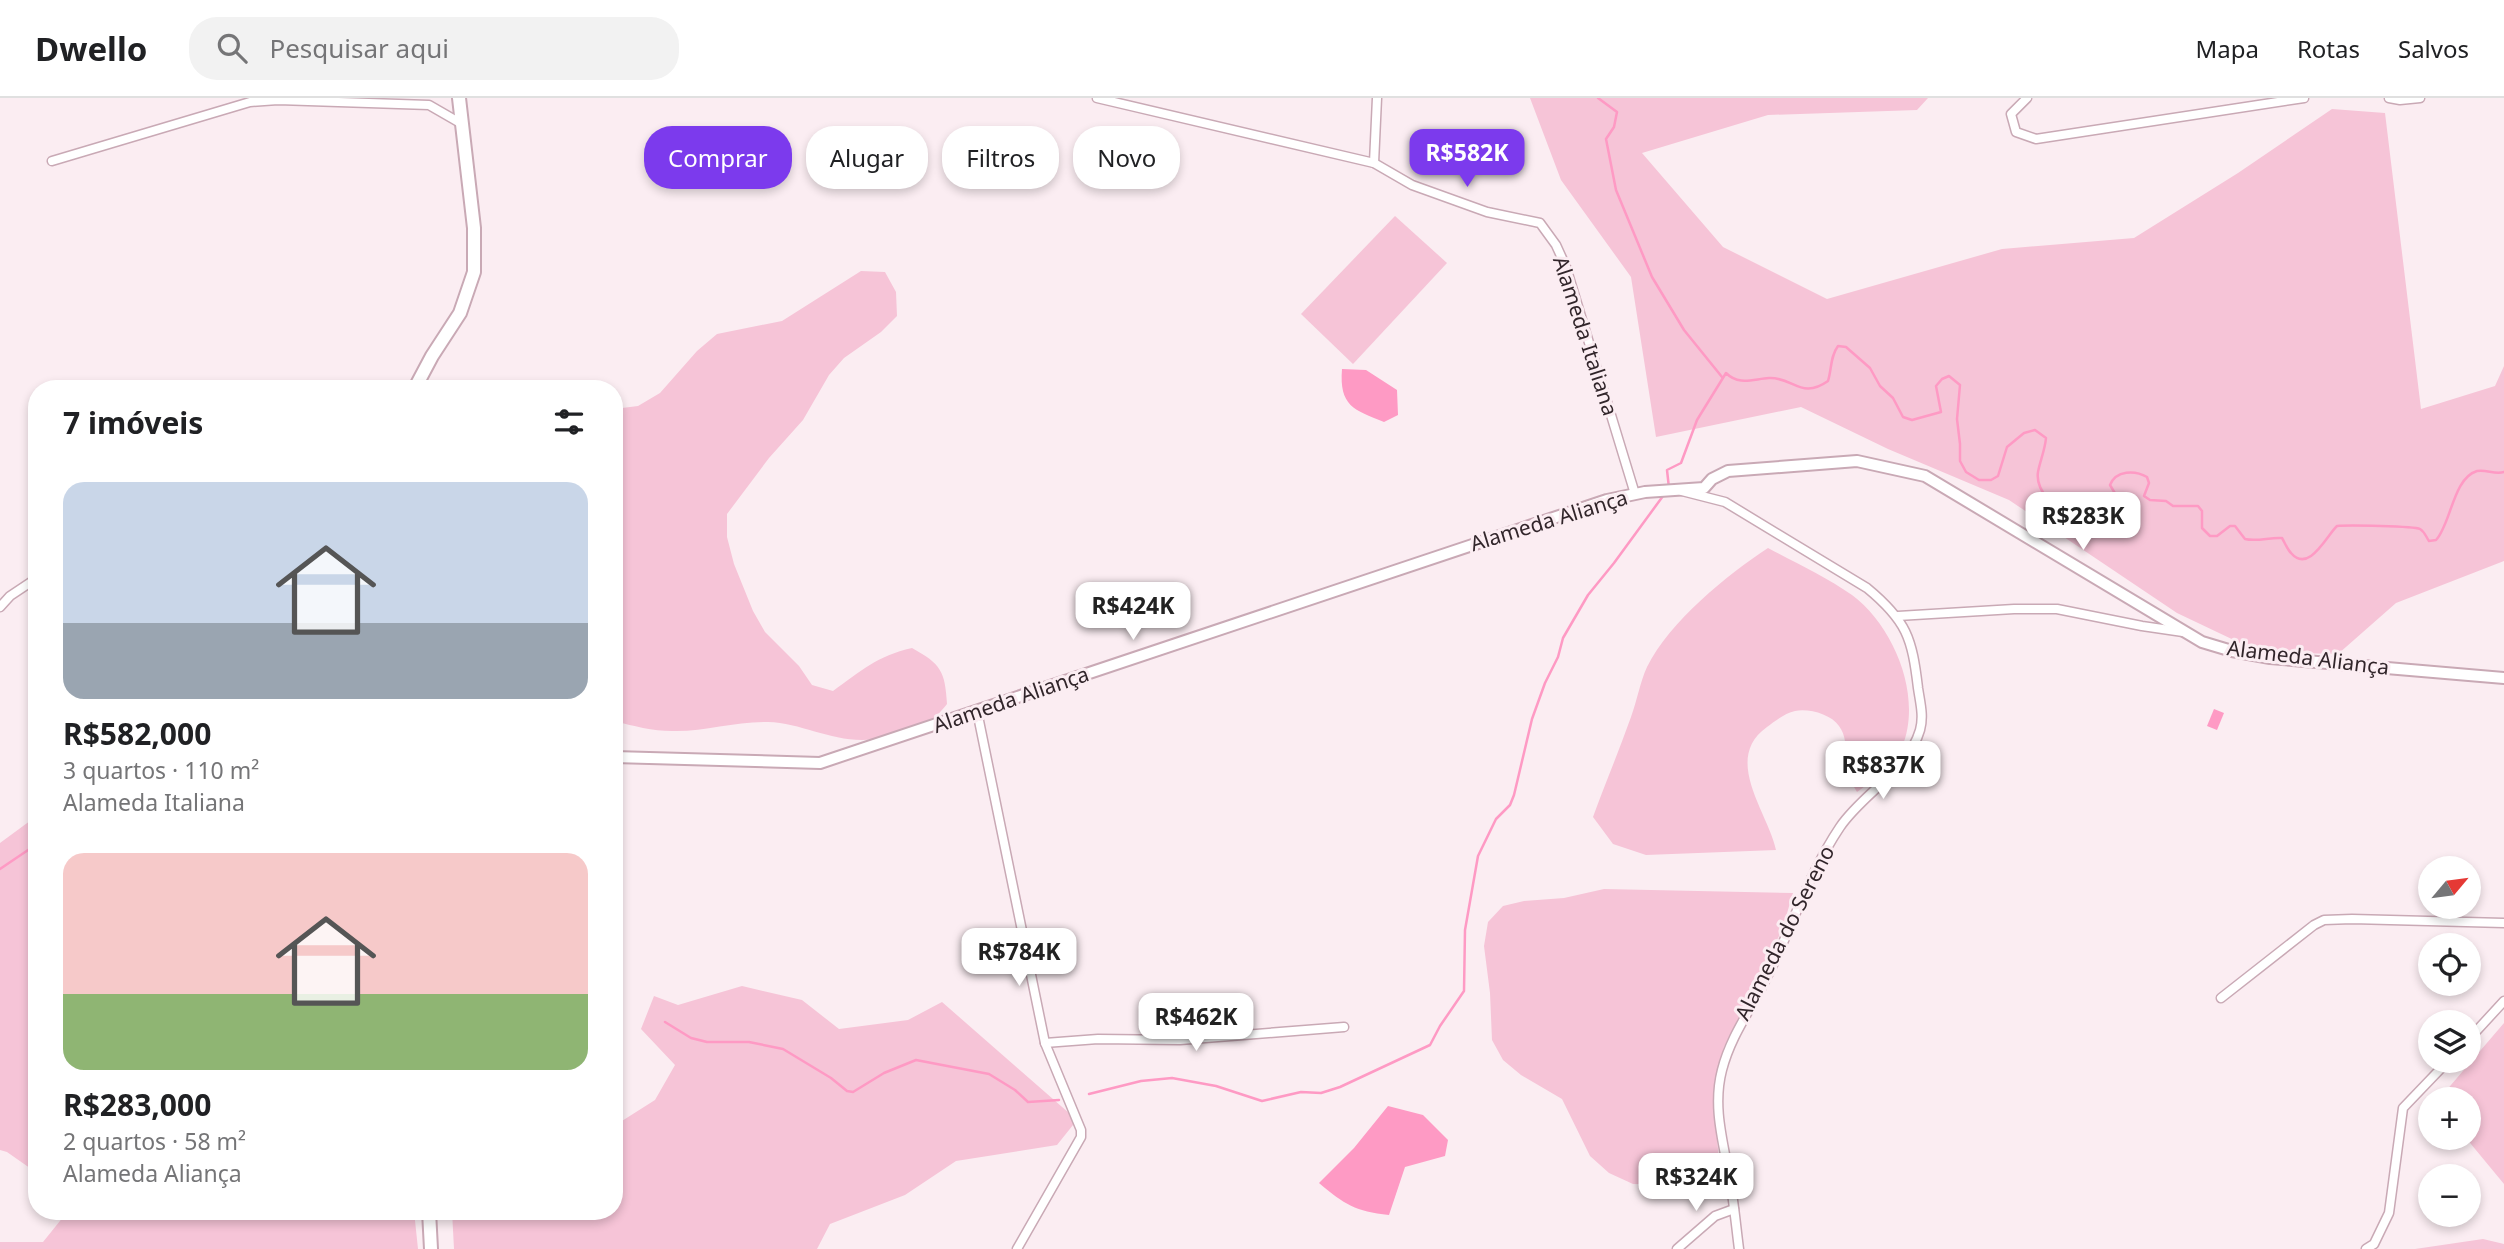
<!DOCTYPE html>
<html lang="pt">
<head>
<meta charset="utf-8">
<style>
	:root { --surface:#fff; --page:#f2f2f2; --text:#202124; --muted:#757577; --line:#e0e0e0; --accent:#7c3aed }
	body { margin:0; font-family:"Noto Sans",sans-serif; background:var(--page); color:var(--text); height:100vh; display:flex; flex-direction:column; font-size:26px; white-space:nowrap }
	* { box-sizing:border-box; margin:0 }
	p { font-size:23px; color:var(--muted) }
	.icon { flex:none; width:38px; height:38px; fill:none; stroke:currentColor; stroke-width:2; stroke-linecap:round; stroke-linejoin:round }
	.map { position:relative; flex:1; overflow:hidden }
	.side { position:absolute; left:28px; top:282px; width:595px; height:840px; display:flex; flex-direction:column; background:var(--surface); border-radius:28px; box-shadow:0 4px 10px #0003 }
	.side>* { flex:none }
	.banner { position:absolute; left:644px; top:28px; width:665px; height:63px; display:flex; gap:14px }
	.needle { width:46px; rotate:61deg }
	.fabs { position:absolute; left:2418px; top:758px; display:grid; gap:14px }
	.fabs a { display:grid; place-items:center; width:63px; height:63px; border-radius:50%; background:var(--surface); box-shadow:0 4px 10px #0003; font-size:35px }
	.price { position:absolute; translate:-50% -60px; padding:0 16px; border-radius:14px; background:#fff; color:#222; font-size:23px; line-height:46px; filter:drop-shadow(0 2px 4px #0008) }
	.price::after { content:''; position:absolute; left:50%; top:42px; width:21px; height:16px; margin-left:-10px; background:inherit; clip-path:polygon(0 0,100% 0,50% 100%) }
	.price.active { background:var(--accent); color:#fff }
	ul { padding:0; list-style:none }
	li { display:grid; align-content:center; gap:14px; height:371px; padding:0 35px }
	li span { display:grid; place-items:center; height:217px; border-radius:21px; color:#555 }
	li>.icon { margin-inline-start:auto }
	span .icon { width:126px; height:126px; fill:#fffc; stroke-width:1 }
	li b { font-size:30px }
	h2 { display:flex; justify-content:space-between; align-items:center; height:84px; padding:0 35px; font-size:30px }
	.chip { padding:0 24px; border-radius:28px; background:var(--surface); box-shadow:0 4px 10px #0003; font-size:24px; line-height:63px }
	.chip.active { background:var(--accent); color:#fff }
	header { display:flex; align-items:center; gap:42px; box-sizing:border-box; height:98px; padding:0 35px; background:var(--surface); border-bottom:2px solid var(--line) }
	header strong { font-size:33px }
	nav { display:flex; gap:38px; margin-inline-start:auto; font-size:24px }
	.search { width:490px; height:63px; background:var(--page); display:flex; align-items:center; gap:18px; box-sizing:border-box; padding:0 24px; border-radius:28px; color:var(--muted); font-size:26px }
	.map>svg:first-child { display:block }
	.green { fill:#f6c4d7 }
	.water { fill:#fe9ac4 }
	.lines { fill:none; stroke-linecap:round; stroke-linejoin:round }
	.stream { stroke:#fe9ac4; stroke-width:2.5 }
	.street-casing { stroke:#c9a9b5; stroke-width:11 }
	.secondary-casing { stroke:#c9a9b5; stroke-width:14 }
	.primary-casing { stroke:#c9a9b5; stroke-width:16 }
	.street { stroke:#fff; stroke-width:8 }
	.secondary { stroke:#fff; stroke-width:10 }
	.primary { stroke:#fff; stroke-width:12 }
	.labels { text-anchor:middle; stroke-width:6; stroke-linejoin:round; paint-order:stroke }
	.street-label { font-size:21px; fill:#31252a; stroke:#fbedf2 }
</style>
</head>
<body>
<header>
<strong>Dwello</strong>
<div class="search"><svg class="icon" aria-label="search" viewBox="0 0 24 24"><circle cx="10" cy="10" r="6"/><path d="M15 15l6 6"/></svg>Pesquisar aqui</div>
<nav><a>Mapa</a><a>Rotas</a><a>Salvos</a></nav>
</header>
<div class="map">
<svg width="2504" height="1151" viewBox="0 0 2504 1151">
	<rect width="100%" height="100%" fill="#fbedf2"/>
	<g class="green">
		<polygon points="1530,0 1928,0 1917,12 1768,17 1642,55 1723,149 1827,201 2002,151 2134,140 2238,75 2332,11 2385,15 2421,311 2495,288 2504,268 2504,463 2396,505 2338,556 2259,554 2177,515 2009,402 1888,351 1801,309 1656,339 1631,179 1561,82"/>
		<polygon points="1395,118 1447,165 1353,266 1301,216"/>
		<path d="M861,173l24,1 11,20 1,24 -16,16 -37,26 -15,17 -26,45 -34,38 -42,56v23l7,27 19,47 12,21 34,34 13,19 21,6c28,-20 44,-35 79,-43 29,16 33,23 35,56 -17,21 -19,19 -44,27 -13,4 -27,9 -41,9 -33,0 -62,-17 -94,-18 -33,-1 -64,10 -96,9 -19,0 -39,-5 -58,-10v-312l24,-3 22,-13 37,-42 20,-17 65,-13z"/>
		<path d="M1768,450c28,15 58,29 84,47 42,31 71,102 50,152 -6,16 -31,35 -45,45 -4,-7 -10,-16 -11,-24 -1,-15 2,-30 -7,-42 -8,-12 -31,-18 -44,-15 -10,2 -21,11 -28,16 -45,32 1,85 9,123l-130,5 -33,-11 -20,-27c12,-33 26,-66 38,-100 6,-16 9,-35 16,-50 23,-46 80,-92 121,-119z"/>
		<polygon points="34,720 37,720 37,1075 7,1054 0,1052 0,745"/>
		<polygon points="1604,791 1793,795 1782,832 1724,949 1713,1000 1719,1061 1720,1098 1698,1100 1679,1087 1633,1086 1609,1075 1590,1058 1562,1001 1521,977 1503,962 1492,942 1490,895 1484,848 1488,824 1503,808 1524,803 1564,800"/>
		<polygon points="742,888 802,902 839,931 908,922 942,904 1077,1022 1057,1047 956,1063 905,1097 830,1126 817,1151 454,1151 452,1113 614,1113 614,1028 655,1002 675,967 641,931 654,898 678,907"/>
		<polygon points="2504,925 2504,1086 2466,1040 2469,1040 2469,1001 2439,1001"/>
		<polygon points="68,1113 414,1113 418,1151 0,1151 0,1144 43,1144"/>
		<polygon points="2483,1141 2504,1146 2504,1151 2415,1151"/>
	</g>
	<g class="water">
		<path d="M1342,271l24,1 31,20 1,25 -14,7c-30,-12 -45,-16 -42,-53z"/>
		<polygon points="2214,611 2224,615 2217,632 2207,628"/>
		<path d="M1388,1008l35,9 25,25 -3,16 -40,11 -16,48c-34,-4 -44,-10 -70,-32l35,-35z"/>
	</g>
	<g class="lines">
		<g class="stream">
			<polyline points="1598,0 1617,14 1614,29 1606,41 1616,92 1652,179 1684,232 1722,279"/>
			<path d="M1669,390l-2,-18 14,-7 16,-43 29,-47c13,13 27,6 43,5 25,-1 32,22 59,3 4,-13 2,-24 10,-35l8,1 24,21 10,18 13,12 10,19 9,3 29,-8 -5,-26 6,-7 7,-3 11,9 -3,34 3,25v17l6,11 13,8h12l7,-4 9,-29 17,-14 11,-3 11,8c-1,12 -6,23 -8,34 -3,19 18,38 33,45l19,-8 22,-1 4,-13 -6,-10c6,-15 25,-15 37,-8l2,6 -5,13 6,4 16,1 7,5h25l4,5v17l8,8h7l13,-10h5l10,13c12,3 25,-2 37,-1 3,5 5,11 9,15 18,21 36,-18 46,-27 11,-1 77,0 83,3 5,3 6,8 9,12l7,-1c15,-16 17,-62 41,-69 9,-2 18,4 27,1"/>
			<polyline points="0,771 37,746"/>
			<polyline points="665,924 691,940 707,944 749,944 783,951 831,980 847,993 853,994 884,975 916,962 989,976 1015,992 1028,1004 1059,1002"/>
			<polyline points="1089,996 1141,983 1172,980 1216,988 1262,1003 1301,994 1321,995 1340,989 1430,947 1440,928 1464,893 1465,832 1478,758 1496,721 1510,707 1514,697 1532,621 1545,585 1558,559 1563,540 1588,497 1614,465 1663,398"/>
		</g>
		<g class="street-casing">
			<g id="street">
				<polyline points="1097,0 1374,65 1412,87 1487,114 1540,125 1556,147 1566,169 1635,396"/>
				<polyline points="2027,0 2011,16 2016,34 2036,41 2304,0"/>
				<polyline points="2389,0 2400,2 2420,0"/>
				<polyline points="52,63 250,4 278,2 429,7 462,26"/>
				<polyline points="1374,65 1377,0"/>
				<path d="M1682,393l43,11 142,86c40,33 45,50 51,100 2,14 6,28 2,42 -12,41 -57,63 -80,97 -31,46 -48,100 -72,148 -16,33 -37,60 -46,95 -10,38 2,74 8,111 4,22 6,45 9,68"/>
				<polyline points="0,509 10,498 37,480"/>
				<polyline points="1898,518 2014,511 2057,511 2142,528 2183,534"/>
				<polyline points="977,613 1045,945 1081,1032 1081,1039 1017,1151"/>
				<polyline points="2221,900 2314,827 2324,822 2352,821 2504,825"/>
				<polyline points="2469,941 2504,903"/>
				<polyline points="1045,945 1098,941 1180,942 1344,929"/>
				<polyline points="1677,1151 1715,1118 1734,1111"/>
				<polyline points="2366,1151 2374,1146 2389,1115 2403,1010 2449,962"/>
			</g>
		</g>
		<g class="secondary-casing">
			<polyline id="secondary" points="614,659 820,665 1607,402 1645,394 1704,390 1712,381 1728,373 1857,363 1925,378 2202,544 2232,553 2270,560 2504,580"/>
		</g>
		<g class="primary-casing">
			<g id="primary">
				<polyline points="415,290 432,258 460,215 474,174 474,130 459,0"/>
				<polyline points="429,1113 431,1151"/>
			</g>
		</g>
		<use href="#street" class="street"/>
		<use href="#secondary" class="secondary"/>
		<use href="#primary" class="primary"/>
	</g>
	<g class="labels">
		<g class="street-label">
			<text transform="translate(1585 238) rotate(72)" y="7">Alameda Italiana</text>
			<text transform="translate(1549 423) rotate(-17)" y="7">Alameda Aliança</text>
			<text transform="translate(2308 560) rotate(7)" y="7">Alameda Aliança</text>
			<text transform="translate(1011 602) rotate(-19)" y="7">Alameda Aliança</text>
			<text transform="translate(1785 835) rotate(-63)" y="7">Alameda do Sereno</text>
		</g>
	</g>
</svg>
<div class="fabs">
<a><svg class="needle" viewBox="-14 -14 28 28"><path d="M0-13l5 13h-10z" fill="#e53935"/><path d="M0 13l5-13h-10z" fill="#757577"/></svg></a>
<a><svg class="icon" aria-label="locate" viewBox="0 0 24 24"><circle cx="12" cy="12" r="6"/><path d="M12 2v4M12 18v4M2 12h4M18 12h4"/></svg></a>
<a><svg class="icon" aria-label="layers" viewBox="0 0 24 24"><path d="M12 4l9 5-9 5-9-5zM3 14l9 5 9-5"/></svg></a>
<a>+</a>
<a>−</a>
</div>
<b class="price active" style="left:1467px;top:91px">R$582K</b>
<b class="price" style="left:2083px;top:454px">R$283K</b>
<b class="price" style="left:1133px;top:544px">R$424K</b>
<b class="price" style="left:1883px;top:703px">R$837K</b>
<b class="price" style="left:1019px;top:890px">R$784K</b>
<b class="price" style="left:1196px;top:955px">R$462K</b>
<b class="price" style="left:1696px;top:1115px">R$324K</b>
<div class="banner">
<a class="chip active">Comprar</a>
<a class="chip">Alugar</a>
<a class="chip">Filtros</a>
<a class="chip">Novo</a>
</div>
<section class="side">
<h2>7 imóveis<svg class="icon" aria-label="filters" viewBox="0 0 24 24"><path d="M4 7h16M4 17h16"/><circle cx="9" cy="7" r="2"/><circle cx="15" cy="17" r="2"/></svg></h2>
<ul>
<li><span style="background:linear-gradient(#c9d6e8 65%,#9aa5b1 0)"><svg class="icon" aria-label="home" viewBox="0 0 24 24"><path d="M3 11l9-7 9 7M6 9v11h12V9"/></svg></span><div><b>R$582,000</b><p>3 quartos · 110 m²</p><p>Alameda Italiana</p></div></li>
<li><span style="background:linear-gradient(#f6c9c9 65%,#8fb573 0)"><svg class="icon" aria-label="home" viewBox="0 0 24 24"><path d="M3 11l9-7 9 7M6 9v11h12V9"/></svg></span><div><b>R$283,000</b><p>2 quartos · 58 m²</p><p>Alameda Aliança</p></div></li>
</ul>
</section>
</div>
</body>
</html>
